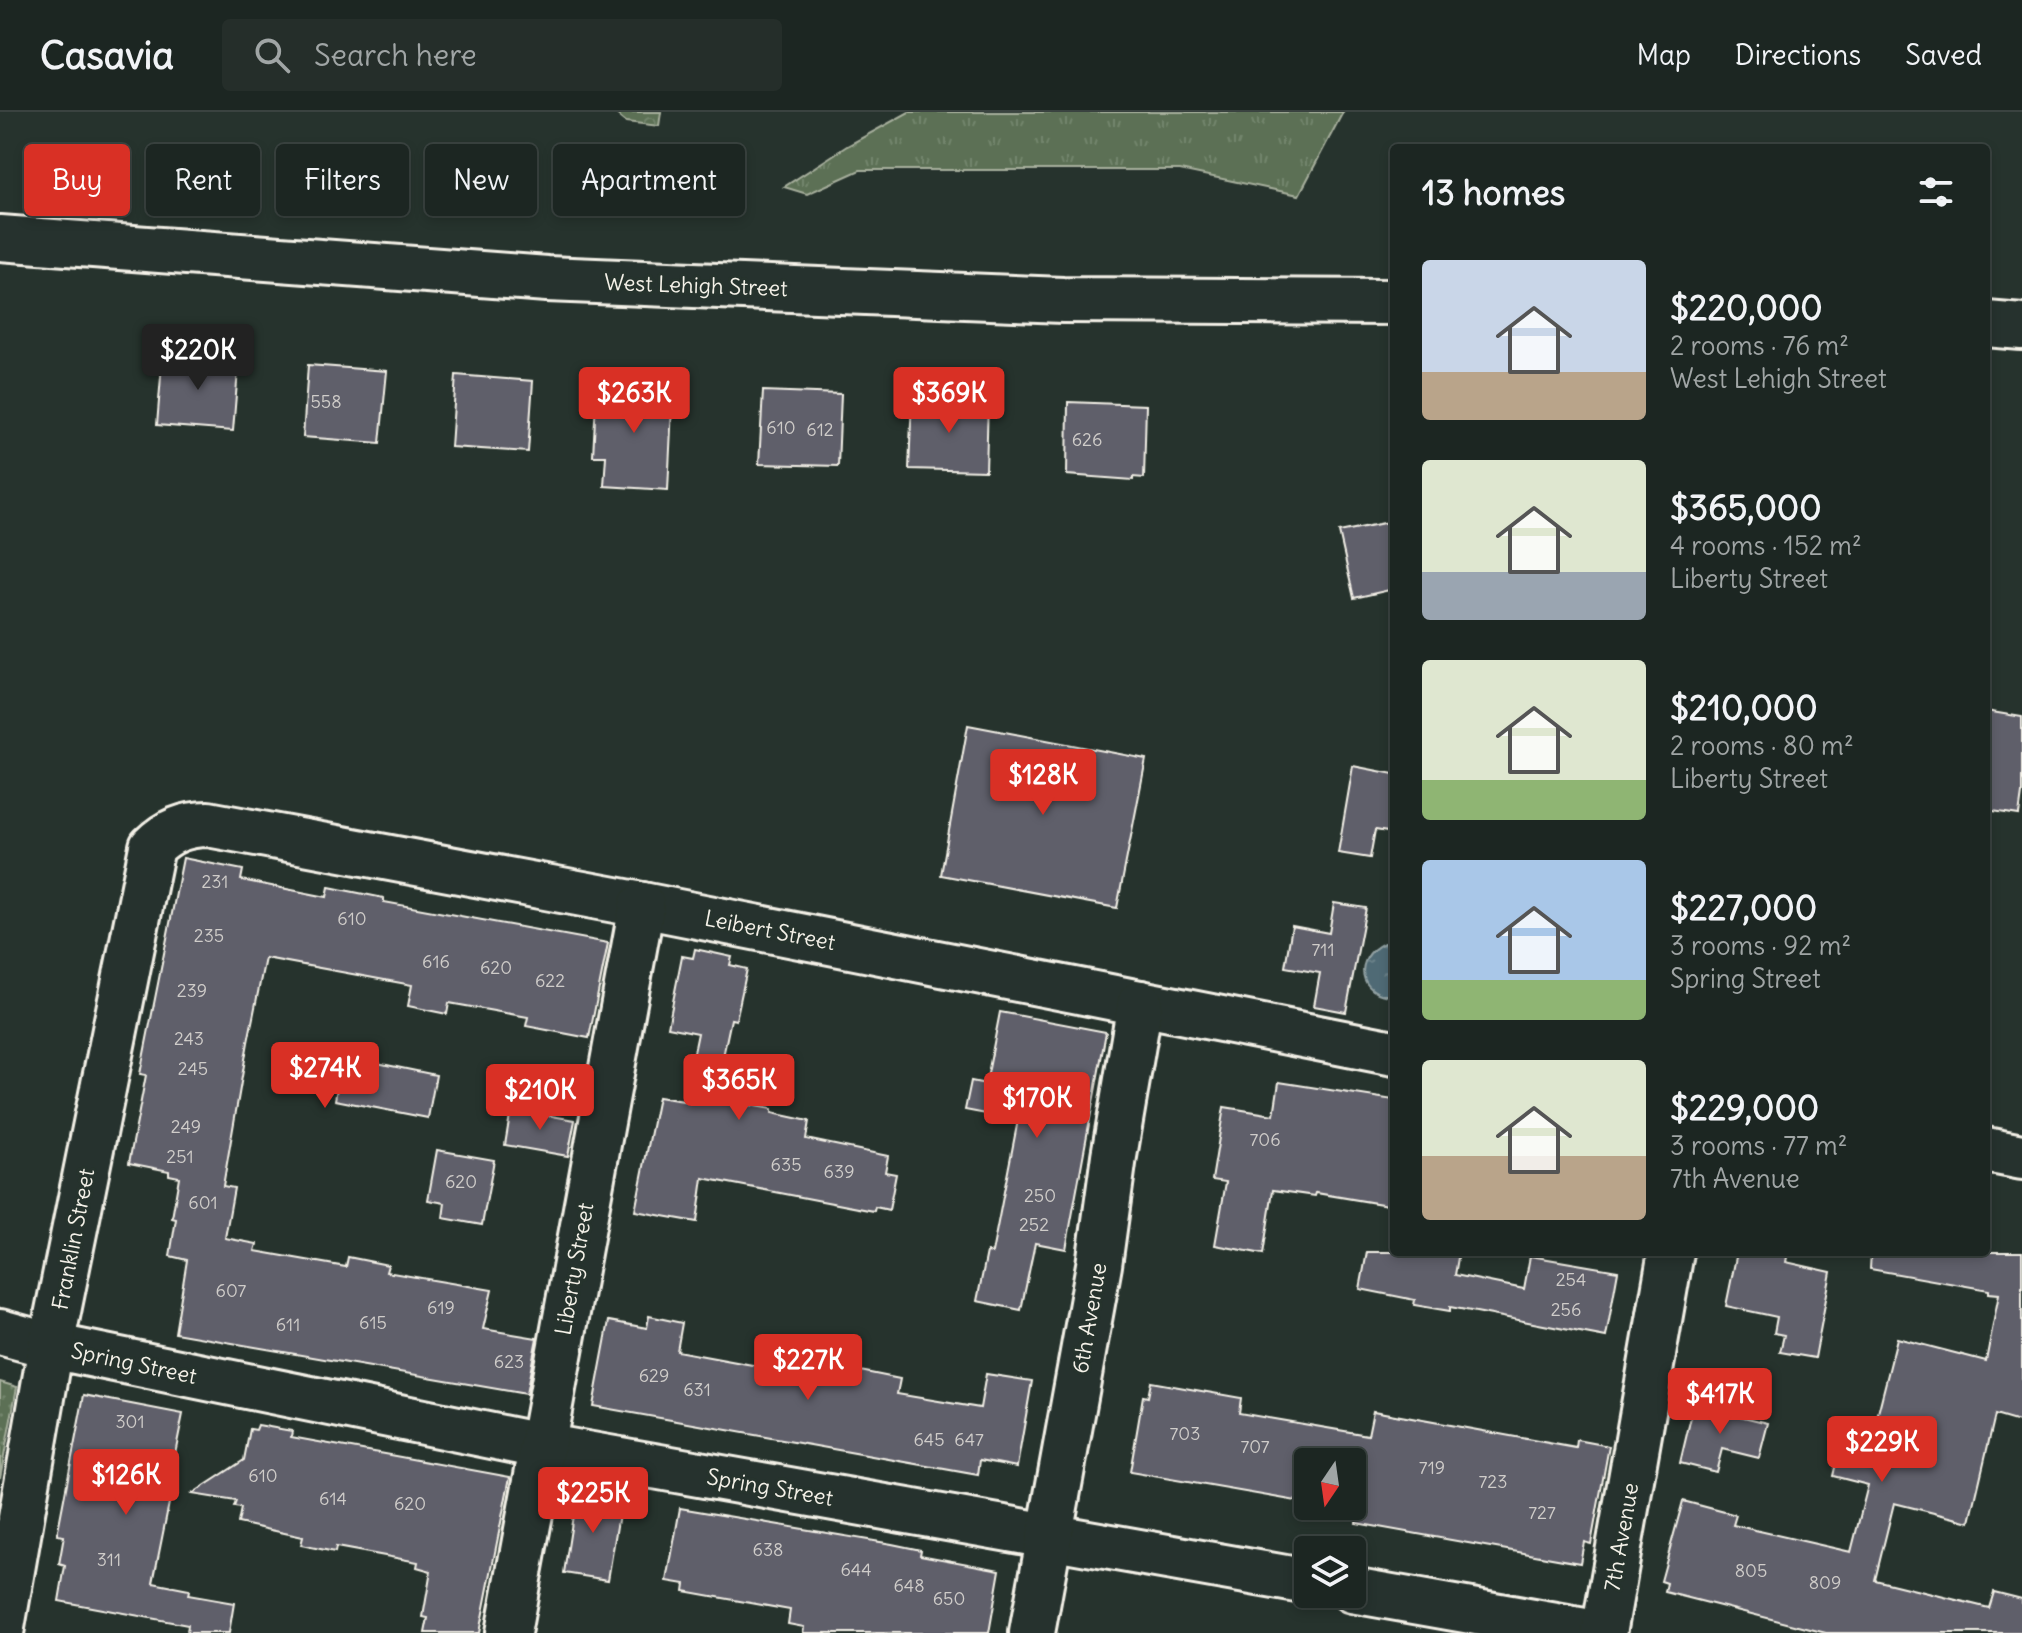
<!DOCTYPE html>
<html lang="en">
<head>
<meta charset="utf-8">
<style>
	:root { --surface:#1c2622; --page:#252e2a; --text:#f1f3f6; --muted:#a0a5a5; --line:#3a4340; --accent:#d93025 }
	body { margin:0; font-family:Delius,sans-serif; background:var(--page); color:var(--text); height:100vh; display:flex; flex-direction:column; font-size:30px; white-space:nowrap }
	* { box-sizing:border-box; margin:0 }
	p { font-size:26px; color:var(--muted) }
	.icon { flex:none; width:44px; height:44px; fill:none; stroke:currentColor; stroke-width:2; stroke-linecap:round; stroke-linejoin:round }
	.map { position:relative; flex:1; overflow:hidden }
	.drawer { position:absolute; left:1390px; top:32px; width:600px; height:1112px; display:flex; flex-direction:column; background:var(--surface); border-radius:8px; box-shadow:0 4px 12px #0003,0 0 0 2px var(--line) }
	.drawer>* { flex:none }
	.guide { position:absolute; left:24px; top:32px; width:760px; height:72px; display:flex; gap:16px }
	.needle { width:52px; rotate:193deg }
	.fabs { position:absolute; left:1294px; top:1336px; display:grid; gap:16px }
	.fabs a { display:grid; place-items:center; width:72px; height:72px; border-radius:8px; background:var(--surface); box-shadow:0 4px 12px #0003,0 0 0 2px var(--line); font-size:40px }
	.price { position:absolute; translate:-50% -68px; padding:0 18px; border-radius:8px; background:var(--accent); color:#fff; font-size:26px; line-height:52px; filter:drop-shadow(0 2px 4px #0008) }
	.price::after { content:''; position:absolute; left:50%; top:48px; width:24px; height:18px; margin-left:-12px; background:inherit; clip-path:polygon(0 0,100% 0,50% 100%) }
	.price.selected { background:#222; color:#fff }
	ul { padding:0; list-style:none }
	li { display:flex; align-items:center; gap:24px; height:200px; padding:0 32px }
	li span { display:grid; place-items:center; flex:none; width:224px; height:160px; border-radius:8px; color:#555 }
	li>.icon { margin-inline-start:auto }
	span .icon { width:96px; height:96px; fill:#fffc; stroke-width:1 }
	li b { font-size:34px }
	h2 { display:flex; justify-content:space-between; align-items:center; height:96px; padding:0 32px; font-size:34px }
	.tag { padding:0 28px; border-radius:8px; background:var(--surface); box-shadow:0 4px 12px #0003,0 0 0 2px var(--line); font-size:28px; line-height:72px }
	.tag.selected { background:var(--accent); color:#fff }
	header { display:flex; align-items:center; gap:48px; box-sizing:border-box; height:112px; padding:0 40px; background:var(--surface); border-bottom:2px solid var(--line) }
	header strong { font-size:38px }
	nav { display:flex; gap:44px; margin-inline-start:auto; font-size:28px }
	.search { width:560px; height:72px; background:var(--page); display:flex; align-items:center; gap:20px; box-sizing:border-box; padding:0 28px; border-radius:8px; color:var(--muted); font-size:30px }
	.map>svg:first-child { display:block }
	.grass { fill:url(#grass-tufts); stroke:#a8b09e; stroke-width:2 }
	.forest { fill:url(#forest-crowns); stroke:#a8b09e; stroke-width:2 }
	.park { fill:url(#park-dots); stroke:#a8b09e; stroke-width:2 }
	.water { fill:url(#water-ripples); stroke:#92a1a3; stroke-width:2 }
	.building { fill:#5f5e6b; stroke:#f4f1e8; stroke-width:2 }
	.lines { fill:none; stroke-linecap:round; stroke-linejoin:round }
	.street-casing { stroke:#f4f1e8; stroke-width:50 }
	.street { stroke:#26332d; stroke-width:44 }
	.labels { text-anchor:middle; stroke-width:6; stroke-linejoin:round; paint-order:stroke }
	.number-label { font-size:18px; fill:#cfccc9 }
	.street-label { font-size:22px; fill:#f4f1e8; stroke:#26332d }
</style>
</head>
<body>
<header>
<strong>Casavia</strong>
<div class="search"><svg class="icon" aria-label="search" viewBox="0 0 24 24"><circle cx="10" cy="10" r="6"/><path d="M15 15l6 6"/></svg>Search here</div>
<nav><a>Map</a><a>Directions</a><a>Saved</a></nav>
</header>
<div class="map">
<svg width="2022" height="1521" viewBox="0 0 2022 1521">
	<defs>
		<pattern id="grass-tufts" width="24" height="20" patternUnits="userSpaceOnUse" patternTransform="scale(2)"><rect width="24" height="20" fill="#5b7054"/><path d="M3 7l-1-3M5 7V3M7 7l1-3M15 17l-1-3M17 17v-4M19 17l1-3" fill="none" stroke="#73856d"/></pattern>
		<pattern id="forest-crowns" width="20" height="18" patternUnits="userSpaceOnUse" patternTransform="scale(2)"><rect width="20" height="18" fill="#5b7054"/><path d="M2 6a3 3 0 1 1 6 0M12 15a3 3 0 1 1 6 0" fill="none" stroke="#73856d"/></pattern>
		<pattern id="park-dots" width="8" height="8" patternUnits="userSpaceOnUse" patternTransform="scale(2)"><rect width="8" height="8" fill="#5b7054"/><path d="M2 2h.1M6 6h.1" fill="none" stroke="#73856d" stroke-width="1.8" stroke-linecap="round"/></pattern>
		<pattern id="water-ripples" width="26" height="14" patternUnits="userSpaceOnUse" patternTransform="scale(2)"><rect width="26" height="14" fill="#506b75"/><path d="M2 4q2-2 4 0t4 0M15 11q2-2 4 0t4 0" fill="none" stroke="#6a8189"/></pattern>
	</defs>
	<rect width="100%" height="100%" fill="#26332d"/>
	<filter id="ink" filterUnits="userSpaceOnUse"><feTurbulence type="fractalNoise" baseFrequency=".0125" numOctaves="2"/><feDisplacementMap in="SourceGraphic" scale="16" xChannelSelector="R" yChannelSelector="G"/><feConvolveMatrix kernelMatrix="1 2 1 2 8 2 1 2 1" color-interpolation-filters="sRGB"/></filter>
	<g filter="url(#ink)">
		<polygon class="grass" points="909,0 1343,0 1299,83 1180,58 860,58 807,82 784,75 847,34"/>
		<polygon class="forest" points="614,0 661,0 659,14 626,10"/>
		<polygon class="park" points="0,1270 17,1275 0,1366"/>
		<path class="water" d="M1384,831h10v53c-36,0 -42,-38 -10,-53z"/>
		<g class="building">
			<polygon points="163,240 239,246 233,319 157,313"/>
			<polygon points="308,253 387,259 380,331 303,325"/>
			<polygon points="456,263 533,269 528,340 451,335"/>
			<polygon points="597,271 673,275 668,378 604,374 606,344 593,344"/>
			<polygon points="763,279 841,282 838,354 759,352"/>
			<polygon points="912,286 988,289 986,359 909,357"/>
			<polygon points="1068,290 1146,293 1144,366 1133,365 1133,368 1067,363"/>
			<polygon points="1394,409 1394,477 1354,486 1339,420"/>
			<polygon points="1986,599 2022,605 2022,682 2019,703 1986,698"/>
			<polygon points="968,613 1146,647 1117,796 941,763"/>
			<polygon points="1353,654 1394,662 1394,721 1375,718 1370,746 1338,741"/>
			<polygon points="183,746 243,758 241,768 327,785 329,775 384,786 384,790 608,831 589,926 526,914 528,905 449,891 447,902 408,894 412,873 265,846 248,930 223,1074 234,1076 225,1126 257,1132 255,1139 346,1155 348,1145 388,1153 386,1160 492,1178 483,1217 537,1226 526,1282 175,1221 187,1148 170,1144 176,1107 172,1106 179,1065 169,1063 169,1059 129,1051 146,963 140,962"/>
			<polygon points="1334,791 1366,796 1346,900 1314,894 1320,861 1285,855 1292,814 1329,821"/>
			<polygon points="695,837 732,845 730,853 747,857 736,908 731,907 714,987 772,997 772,1001 809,1009 806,1027 888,1044 885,1060 896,1062 889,1098 875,1095 874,1099 703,1066 697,1110 635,1099 658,985 684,989 698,921 668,915 682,844 693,846"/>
			<polygon points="1000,900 1106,920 1066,1137 1035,1131 1021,1198 977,1189 987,1140 992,1141 1018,1008 965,998 971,969 986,972"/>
			<polygon points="342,947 372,952 372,950 436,963 428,1006 335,988"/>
			<polygon points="1279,970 1394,988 1394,1094 1316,1081 1315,1084 1273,1078 1263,1142 1215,1133 1226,1070 1212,1068 1224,995 1274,1003"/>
			<polygon points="511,997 575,1008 568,1044 505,1033"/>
			<polygon points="437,1038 494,1048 482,1113 443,1106 445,1091 428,1088"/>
			<polygon points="1367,1140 1459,1140 1455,1163 1524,1177 1530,1144 1618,1159 1606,1225 1450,1195 1450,1199 1414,1193 1415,1188 1360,1177"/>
			<polygon points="1737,1140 1788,1140 1786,1150 1831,1160 1815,1246 1780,1240 1784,1223 1774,1221 1777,1205 1726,1194"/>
			<polygon points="1871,1140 2022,1140 2022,1311 1995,1303 1970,1410 1894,1391 1875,1468 1989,1496 1994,1480 2022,1487 2022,1521 1826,1521 1665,1480 1667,1471 1661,1469 1683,1389 1736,1403 1733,1413 1851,1440 1868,1373 1833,1364 1843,1322 1871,1329 1897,1226 1986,1249 1999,1182 1989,1181 1989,1178 1870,1157"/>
			<polygon points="649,1204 682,1211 677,1239 758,1254 761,1239 900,1267 897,1282 980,1296 986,1262 1032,1269 1017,1355 980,1348 978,1363 593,1294 609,1209 647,1216"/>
			<polygon points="1151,1270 1241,1286 1239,1301 1368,1323 1373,1299 1576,1336 1577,1328 1609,1334 1591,1432 1584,1430 1580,1451 1356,1411 1358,1399 1329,1394 1352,1394 1352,1350 1308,1350 1308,1391 1130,1360 1143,1284 1148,1285"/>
			<polygon points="84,1283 183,1302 172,1356 176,1356 153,1471 189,1478 188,1483 234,1491 229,1521 187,1521 188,1513 59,1489 65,1454 59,1452 64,1424 57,1423"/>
			<polygon points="1695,1288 1732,1297 1731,1302 1768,1311 1759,1346 1722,1337 1716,1360 1680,1351"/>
			<polygon points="258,1313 292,1319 291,1325 510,1365 479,1521 425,1521 428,1506 423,1505 431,1459 417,1455 418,1450 336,1435 335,1440 301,1433 303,1425 238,1411 241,1396 234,1395 236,1389 192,1382 244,1348 250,1317 256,1318"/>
			<polygon points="577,1378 622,1384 608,1468 564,1461"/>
			<polygon points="680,1396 892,1432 921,1438 920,1443 1000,1458 989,1521 803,1521 804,1515 788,1512 790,1498 684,1479 685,1472 667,1469"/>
		</g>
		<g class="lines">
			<g class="street-casing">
				<g id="street">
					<polyline points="0,126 547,167 1063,188 1394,190"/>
					<polyline points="1986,212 2022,215"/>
					<polyline points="1986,1038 2022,1045"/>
					<polyline points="0,1220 51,1234 541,1334 1308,1470"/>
					<polyline points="1352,1478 1596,1521"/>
					<path d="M1,1521l50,-287 101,-499c16,-16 33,-23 56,-23l434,81 752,148"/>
					<polyline points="508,1521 642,793"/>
					<polyline points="1032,1521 1099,1153 1114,1044 1140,891"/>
					<polyline points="1604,1521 1671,1140"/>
				</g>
			</g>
			<use href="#street" class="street"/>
		</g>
	</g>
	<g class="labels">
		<g class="number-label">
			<text x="326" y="296">558</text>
			<text x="781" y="322">610</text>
			<text x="820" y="324">612</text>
			<text x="1087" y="334">626</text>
			<text x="215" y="776">231</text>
			<text x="352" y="813">610</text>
			<text x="209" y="830">235</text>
			<text x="1323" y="844">711</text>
			<text x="436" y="856">616</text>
			<text x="496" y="862">620</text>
			<text x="550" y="875">622</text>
			<text x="192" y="885">239</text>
			<text x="189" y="933">243</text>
			<text x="193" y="963">245</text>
			<text x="186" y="1021">249</text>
			<text x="1265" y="1034">706</text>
			<text x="180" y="1051">251</text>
			<text x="786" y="1059">635</text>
			<text x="839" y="1066">639</text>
			<text x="461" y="1076">620</text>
			<text x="1040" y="1090">250</text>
			<text x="203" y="1097">601</text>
			<text x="1034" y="1119">252</text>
			<text x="1571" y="1174">254</text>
			<text x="231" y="1185">607</text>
			<text x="441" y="1202">619</text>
			<text x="1566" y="1204">256</text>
			<text x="373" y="1217">615</text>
			<text x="288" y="1219">611</text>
			<text x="509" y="1256">623</text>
			<text x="654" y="1270">629</text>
			<text x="697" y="1284">631</text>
			<text x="130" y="1316">301</text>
			<text x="1185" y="1328">703</text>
			<text x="929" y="1334">645</text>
			<text x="969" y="1334">647</text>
			<text x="1255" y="1341">707</text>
			<text x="1432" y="1362">719</text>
			<text x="263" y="1370">610</text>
			<text x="1493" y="1376">723</text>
			<text x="333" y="1393">614</text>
			<text x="410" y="1398">620</text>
			<text x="1542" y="1407">727</text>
			<text x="768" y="1444">638</text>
			<text x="109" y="1454">311</text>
			<text x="856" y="1464">644</text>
			<text x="1751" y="1465">805</text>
			<text x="1825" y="1477">809</text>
			<text x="909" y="1480">648</text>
			<text x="949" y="1493">650</text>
		</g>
		<g class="street-label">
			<text transform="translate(696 173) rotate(2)" y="8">West Lehigh Street</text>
			<text transform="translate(770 818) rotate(11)" y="8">Leibert Street</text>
			<text transform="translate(73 1127) rotate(-79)" y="8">Franklin Street</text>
			<text transform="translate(574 1157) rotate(-80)" y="8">Liberty Street</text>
			<text transform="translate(1089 1206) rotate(-80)" y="8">6th Avenue</text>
			<text transform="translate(134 1251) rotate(12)" y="8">Spring Street</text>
			<text transform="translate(770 1375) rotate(10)" y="8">Spring Street</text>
			<text transform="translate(1621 1425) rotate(-80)" y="8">7th Avenue</text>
		</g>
	</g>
</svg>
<div class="fabs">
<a><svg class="needle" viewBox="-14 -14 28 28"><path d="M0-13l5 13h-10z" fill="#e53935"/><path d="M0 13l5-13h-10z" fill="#a0a5a5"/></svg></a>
<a><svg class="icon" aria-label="layers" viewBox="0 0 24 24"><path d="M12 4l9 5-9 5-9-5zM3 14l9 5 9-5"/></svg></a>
</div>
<b class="price selected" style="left:198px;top:280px">$220K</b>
<b class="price" style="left:634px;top:323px">$263K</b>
<b class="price" style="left:949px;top:323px">$369K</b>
<b class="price" style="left:1043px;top:705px">$128K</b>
<b class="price" style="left:325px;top:998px">$274K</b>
<b class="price" style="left:739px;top:1010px">$365K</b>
<b class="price" style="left:540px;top:1020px">$210K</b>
<b class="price" style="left:1037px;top:1028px">$170K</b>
<b class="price" style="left:808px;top:1290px">$227K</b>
<b class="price" style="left:1720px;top:1324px">$417K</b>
<b class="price" style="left:1882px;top:1372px">$229K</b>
<b class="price" style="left:126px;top:1405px">$126K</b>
<b class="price" style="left:593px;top:1423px">$225K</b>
<div class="guide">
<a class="tag selected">Buy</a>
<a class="tag">Rent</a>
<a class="tag">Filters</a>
<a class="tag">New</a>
<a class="tag">Apartment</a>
</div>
<section class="drawer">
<h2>13 homes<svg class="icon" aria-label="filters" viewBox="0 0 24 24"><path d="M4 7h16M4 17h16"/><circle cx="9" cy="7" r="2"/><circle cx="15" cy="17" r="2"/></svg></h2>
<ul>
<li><span style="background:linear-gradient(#c9d6e8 70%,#b9a48a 0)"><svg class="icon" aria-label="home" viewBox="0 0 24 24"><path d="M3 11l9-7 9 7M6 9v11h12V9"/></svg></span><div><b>$220,000</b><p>2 rooms · 76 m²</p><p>West Lehigh Street</p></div></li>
<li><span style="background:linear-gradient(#dfe7d0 70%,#9aa5b1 0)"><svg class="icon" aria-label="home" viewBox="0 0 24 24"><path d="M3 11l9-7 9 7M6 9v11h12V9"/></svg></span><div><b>$365,000</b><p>4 rooms · 152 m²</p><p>Liberty Street</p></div></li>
<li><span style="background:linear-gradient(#dfe7d0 75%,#8fb573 0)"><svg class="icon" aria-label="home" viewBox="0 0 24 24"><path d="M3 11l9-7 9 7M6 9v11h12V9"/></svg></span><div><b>$210,000</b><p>2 rooms · 80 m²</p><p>Liberty Street</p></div></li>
<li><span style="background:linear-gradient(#a9c7e8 75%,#8fb573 0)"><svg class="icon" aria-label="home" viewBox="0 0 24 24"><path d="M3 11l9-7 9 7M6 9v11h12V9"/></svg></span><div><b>$227,000</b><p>3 rooms · 92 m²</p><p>Spring Street</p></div></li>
<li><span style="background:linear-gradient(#dfe7d0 60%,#b9a48a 0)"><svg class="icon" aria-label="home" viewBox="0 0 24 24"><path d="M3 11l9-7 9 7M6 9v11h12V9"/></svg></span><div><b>$229,000</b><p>3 rooms · 77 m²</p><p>7th Avenue</p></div></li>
</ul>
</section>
</div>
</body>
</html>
